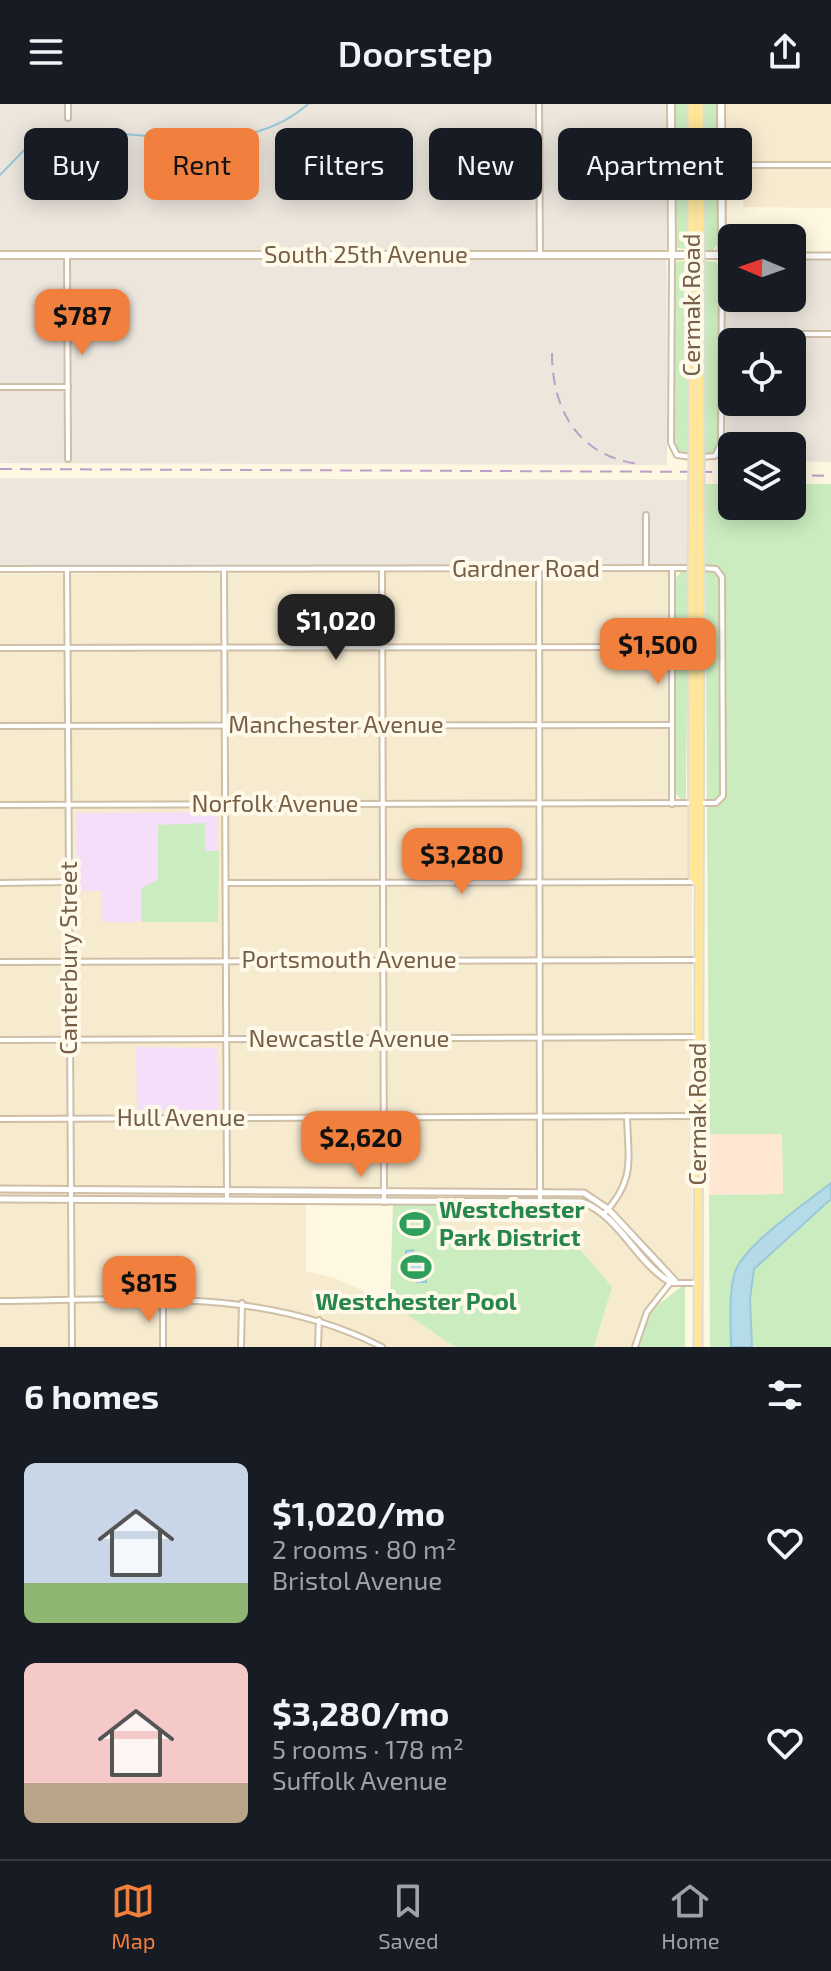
<!DOCTYPE html>
<html lang="en">
<head>
<meta charset="utf-8">
<style>
	:root { --surface:#171b24; --page:#20242c; --text:#f1f3f6; --muted:#9ea1a6; --line:#363941; --accent:#f17f3d }
	body { margin:0; font-family:"Exo 2",sans-serif; background:var(--page); color:var(--text); height:100vh; display:flex; flex-direction:column; font-size:30px; white-space:nowrap }
	* { box-sizing:border-box; margin:0 }
	p { font-size:26px; color:var(--muted) }
	.icon { flex:none; width:44px; height:44px; fill:none; stroke:currentColor; stroke-width:2; stroke-linecap:round; stroke-linejoin:round }
	.map { position:relative; height:1243px; overflow:hidden }
	.side { display:flex; flex-direction:column; background:var(--surface); flex:1 }
	.side>* { flex:none }
	.top-card { position:absolute; left:24px; top:24px; width:784px; height:72px; display:flex; gap:16px }
	.needle { width:52px; rotate:272deg }
	.buttons { position:absolute; left:718px; top:120px; display:grid; gap:16px }
	.buttons a { display:grid; place-items:center; width:88px; height:88px; border-radius:12px; background:var(--surface); box-shadow:0 4px 20px #0003; font-size:40px }
	.price { position:absolute; translate:-50% -68px; padding:0 18px; border-radius:16px; background:var(--accent); color:#111; font-size:26px; line-height:52px; filter:drop-shadow(0 2px 4px #0008) }
	.price::after { content:''; position:absolute; left:50%; top:48px; width:24px; height:18px; margin-left:-12px; background:inherit; clip-path:polygon(0 0,100% 0,50% 100%) }
	.price.active { background:#222; color:#fff }
	ul { padding:0; list-style:none }
	li { display:flex; align-items:center; gap:24px; height:200px; padding:0 24px }
	li span { display:grid; place-items:center; flex:none; width:224px; height:160px; border-radius:12px; color:#555 }
	li>.icon { margin-inline-start:auto }
	span .icon { width:96px; height:96px; fill:#fffc; stroke-width:1 }
	li b { font-size:34px }
	h2 { display:flex; justify-content:space-between; align-items:center; height:96px; padding:0 24px; font-size:34px }
	.tag { padding:0 28px; border-radius:12px; background:var(--surface); box-shadow:0 4px 20px #0003; font-size:28px; line-height:72px }
	.tag.active { background:var(--accent); color:#111 }
	header { display:flex; justify-content:space-between; align-items:center; height:104px; padding:0 24px; background:var(--surface); font-size:36px; font-weight:600 }
	.tabs { display:flex; justify-content:space-around; align-items:center; height:112px; border-top:2px solid var(--line); background:var(--surface); font-size:22px; color:var(--muted) }
	.tabs a { display:grid; justify-items:center; gap:4px }
	.tabs .active { color:var(--accent) }
	.map>svg:first-child { display:block }
	.residential { fill:#f6eacf }
	.commercial { fill:#ffe7d4 }
	.industrial { fill:#ece6dd; fill-rule:evenodd }
	.education { fill:#f4defa }
	.green { fill:#cbecbf }
	.water { fill:#b5dae8; stroke:#9ac8db; stroke-width:2 }
	.lines { fill:none; stroke-linecap:round; stroke-linejoin:round }
	.stream { stroke:#9ac8db; stroke-width:2 }
	.minor-casing { stroke:#d0bfa7; stroke-width:8 }
	.tertiary-casing { stroke:#d0bfa7; stroke-width:9 }
	.secondary-casing { stroke:#d3c0a4; stroke-width:10 }
	.primary-casing { stroke:#e1dcd6; stroke-width:11 }
	.minor { stroke:#fff; stroke-width:4 }
	.tertiary { stroke:#fff; stroke-width:5 }
	.secondary { stroke:#fff; stroke-width:6 }
	.primary { stroke:#ffe797; stroke-width:7 }
	.rail { stroke:#bb9fc8; stroke-width:2; stroke-dasharray:12 8; stroke-linecap:butt }
	.primary-bridge-casing { stroke:#e1dcd6; stroke-width:11; stroke-linecap:butt }
	.primary-bridge { stroke:#ffe797; stroke-width:7 }
	.labels { text-anchor:middle; stroke-width:8; stroke-linejoin:round; paint-order:stroke }
	.street-label { font-size:24px; fill:#775e46; stroke:#fff9e9 }
	.leisure-label { font-size:24px; font-weight:bold; fill:#27864d; stroke:#fff9e9; text-anchor:start }
</style>
</head>
<body>
<header><svg class="icon" aria-label="menu" viewBox="0 0 24 24"><path d="M4 6h16M4 12h16M4 18h16"/></svg>Doorstep<svg class="icon" aria-label="share" viewBox="0 0 24 24"><path d="M12 15V3M7 8l5-5 5 5M5 13v7h14v-7"/></svg></header>
<div class="map">
<svg width="831" height="1243" viewBox="0 0 831 1243">
	<rect width="100%" height="100%" fill="#fef7e1"/>
	<g class="residential">
		<polygon points="725,0 831,0 831,104 743,103 742,57 725,57"/>
		<polygon points="669,468 669,701 692,702 692,1176 666,1178 646,1203 633,1243 594,1243 612,1183 572,1136 439,1135 438,1101 306,1099 306,1167 334,1174 390,1199 455,1243 0,1243 0,470"/>
	</g>
	<polygon class="commercial" points="782,1029 783,1090 709,1091 709,1030"/>
	<g class="industrial">
		<polygon points="0,0 666,0 667,361 0,359"/>
		<path d="M792,155l39,1v202l-39,-1v-15h-60v14h-6l-1,-197 7,-2v37h60zM732,238h60v60h-60z"/>
		<polygon points="0,374 688,376 688,461 0,461"/>
	</g>
	<g class="education">
		<polygon points="218,708 218,818 102,818 101,787 77,787 76,709"/>
		<polygon points="136,943 218,944 219,1006 137,1006"/>
	</g>
	<g class="green">
		<polygon points="674,0 688,0 688,146 674,143"/>
		<polygon points="704,0 718,0 719,137 713,146 705,146"/>
		<polygon points="678,157 688,157 689,351 679,348 674,339 675,160"/>
		<polygon points="705,157 716,158 719,162 719,338 715,348 705,351"/>
		<path d="M705,380h27v22h60v-22h39v699c-24,20 -87,62 -96,89 -7,23 -4,51 -4,75h-21l-1,-152 74,-1 -1,-60h-73z"/>
		<polygon points="681,468 688,468 686,694 681,696 675,688 675,475"/>
		<polygon points="205,719 205,747 219,747 218,818 142,818 141,784 158,776 158,721"/>
		<polygon points="831,1095 831,1243 752,1243 750,1195 754,1165"/>
		<polygon points="393,1101 439,1101 440,1135 572,1136 612,1183 594,1243 455,1243 390,1199"/>
		<polygon points="685,1180 685,1243 639,1243 650,1207"/>
	</g>
	<g class="water">
		<path d="M831,1079v16l-77,70 -4,30 2,48h-21c0,-24 -3,-52 4,-75 9,-27 72,-70 96,-89z"/>
		<polygon points="413,1146 413,1157 425,1157 426,1178 417,1178 417,1170 406,1170 406,1147"/>
	</g>
	<g class="lines">
		<path class="stream" d="M0,71l30,-31 15,-9c86,-14 191,33 263,-31"/>
		<g class="minor-casing">
			<g id="minor">
				<polyline points="539,0 540,152"/>
				<polyline points="68,14 68,0"/>
				<polyline points="722,61 831,61"/>
				<polyline points="67,151 68,355"/>
				<polyline points="672,153 671,339 677,351 692,353"/>
				<polyline points="722,230 831,230"/>
				<polyline points="0,283 68,283"/>
				<polyline points="700,353 715,352 721,340 722,151"/>
				<polyline points="646,411 646,464"/>
				<polyline points="672,464 672,700"/>
				<polyline points="0,465 693,464"/>
				<polyline points="67,465 72,1243"/>
				<polyline points="224,465 227,1094"/>
				<polyline points="382,465 384,1098"/>
				<polyline points="539,465 540,1098"/>
				<polyline points="0,544 672,543"/>
				<polyline points="0,622 672,621"/>
				<polyline points="701,699 716,699 723,692 722,473 716,465 701,464"/>
				<polyline points="0,701 694,699"/>
				<polyline points="0,779 69,778"/>
				<polyline points="226,779 695,778"/>
				<polyline points="0,858 698,856"/>
				<polyline points="0,936 698,933"/>
				<polyline points="0,1015 698,1012"/>
				<path d="M604,1110c32,-35 24,-54 23,-98"/>
				<path d="M0,1197c129,-1 264,-15 382,46"/>
				<polyline points="163,1197 163,1243"/>
				<polyline points="241,1243 242,1199"/>
				<polyline points="318,1243 319,1216"/>
				<polyline points="635,1243 647,1208 670,1179 697,1179"/>
			</g>
		</g>
		<g class="tertiary-casing">
			<g id="tertiary">
				<polyline points="722,151 732,151"/>
				<polyline points="792,152 831,152"/>
				<polyline points="0,1085 584,1089 608,1105 675,1177"/>
				<path d="M0,1095l582,3c38,14 54,60 88,80"/>
			</g>
		</g>
		<g class="secondary-casing">
			<g id="secondary">
				<polyline points="671,0 672,152"/>
				<polyline points="0,151 722,151 721,0"/>
			</g>
		</g>
		<g class="primary-casing">
			<g id="primary">
				<polyline points="692,0 692,121"/>
				<polyline points="699,0 700,121"/>
				<polyline points="692,181 693,326"/>
				<polyline points="700,181 700,326"/>
				<polyline points="692,488 693,773 697,778"/>
				<polyline points="698,1243 700,488"/>
			</g>
		</g>
		<use href="#minor" class="minor"/>
		<use href="#tertiary" class="tertiary"/>
		<use href="#secondary" class="secondary"/>
		<use href="#primary" class="primary"/>
		<g class="rail">
			<path d="M552,249c0,57 26,103 87,111"/>
			<polyline points="0,365 732,368"/>
			<polyline points="792,371 831,372"/>
		</g>
		<g class="primary-bridge-casing">
			<g id="primary-bridge">
				<polyline points="692,181 692,121"/>
				<polyline points="700,181 700,121"/>
				<polyline points="692,488 693,326"/>
				<polyline points="700,488 700,326"/>
			</g>
		</g>
		<use href="#primary-bridge" class="primary-bridge"/>
	</g>
	<defs>
		<g id="stadium-bare" transform="scale(2.4)"><path d="M0-5a6.5 5 0 1 0 0 10a6.5 5 0 1 0 0-10ZM-3.5-1.8h7v3.6h-7Z" fill="#2e9e5b" stroke="#fff9e9" stroke-width="2.5" paint-order="stroke"/></g>
	</defs>
	<g fill-rule="evenodd">
		<use href="#stadium-bare" x="415" y="1120"/>
		<use href="#stadium-bare" x="416" y="1163"/>
	</g>
	<g class="labels">
		<g class="street-label">
			<text x="366" y="159">South 25th Avenue</text>
			<text transform="translate(692 201) rotate(-90)" y="8">Cermak Road</text>
			<text x="526" y="473">Gardner Road</text>
			<text x="336" y="629">Manchester Avenue</text>
			<text x="275" y="708">Norfolk Avenue</text>
			<text transform="translate(69 854) rotate(-90)" y="8">Canterbury Street</text>
			<text x="349" y="864">Portsmouth Avenue</text>
			<text x="349" y="943">Newcastle Avenue</text>
			<text transform="translate(698 1010) rotate(-90)" y="8">Cermak Road</text>
			<text x="181" y="1022">Hull Avenue</text>
		</g>
		<g class="leisure-label">
			<text x="439" y="1114">Westchester<tspan x="439" dy="28">Park District</tspan></text>
			<text x="416" y="1206" text-anchor="middle">Westchester Pool</text>
		</g>
	</g>
</svg>
<div class="buttons">
<a><svg class="needle" viewBox="-14 -14 28 28"><path d="M0-13l5 13h-10z" fill="#e53935"/><path d="M0 13l5-13h-10z" fill="#9ea1a6"/></svg></a>
<a><svg class="icon" aria-label="locate" viewBox="0 0 24 24"><circle cx="12" cy="12" r="6"/><path d="M12 2v4M12 18v4M2 12h4M18 12h4"/></svg></a>
<a><svg class="icon" aria-label="layers" viewBox="0 0 24 24"><path d="M12 4l9 5-9 5-9-5zM3 14l9 5 9-5"/></svg></a>
</div>
<b class="price" style="left:82px;top:253px">$787</b>
<b class="price active" style="left:336px;top:558px">$1,020</b>
<b class="price" style="left:658px;top:582px">$1,500</b>
<b class="price" style="left:462px;top:792px">$3,280</b>
<b class="price" style="left:361px;top:1075px">$2,620</b>
<b class="price" style="left:149px;top:1220px">$815</b>
<div class="top-card">
<a class="tag">Buy</a>
<a class="tag active">Rent</a>
<a class="tag">Filters</a>
<a class="tag">New</a>
<a class="tag">Apartment</a>
</div>
</div>
<section class="side">
<h2>6 homes<svg class="icon" aria-label="filters" viewBox="0 0 24 24"><path d="M4 7h16M4 17h16"/><circle cx="9" cy="7" r="2"/><circle cx="15" cy="17" r="2"/></svg></h2>
<ul>
<li><span style="background:linear-gradient(#c9d6e8 75%,#8fb573 0)"><svg class="icon" aria-label="home" viewBox="0 0 24 24"><path d="M3 11l9-7 9 7M6 9v11h12V9"/></svg></span><div><b>$1,020/mo</b><p>2 rooms · 80 m²</p><p>Bristol Avenue</p></div><svg class="icon" aria-label="heart" viewBox="0 0 24 24"><path d="M12 20l-8-8c-3-5 5-10 8-4 3-6 11-1 8 4z"/></svg></li>
<li><span style="background:linear-gradient(#f6c9c9 75%,#b9a48a 0)"><svg class="icon" aria-label="home" viewBox="0 0 24 24"><path d="M3 11l9-7 9 7M6 9v11h12V9"/></svg></span><div><b>$3,280/mo</b><p>5 rooms · 178 m²</p><p>Suffolk Avenue</p></div><svg class="icon" aria-label="heart" viewBox="0 0 24 24"><path d="M12 20l-8-8c-3-5 5-10 8-4 3-6 11-1 8 4z"/></svg></li>
</ul>
</section>
<nav class="tabs">
<a class="active"><svg class="icon" aria-label="map" viewBox="0 0 24 24"><path d="M3 6l6-2 6 2 6-2v14l-6 2-6-2-6 2zM9 4v14M15 6v14"/></svg>Map</a>
<a><svg class="icon" aria-label="saved" viewBox="0 0 24 24"><path d="M7 4h10v16l-5-4-5 4z"/></svg>Saved</a>
<a><svg class="icon" aria-label="home" viewBox="0 0 24 24"><path d="M3 11l9-7 9 7M6 9v11h12V9"/></svg>Home</a>
</nav>
</body>
</html>
